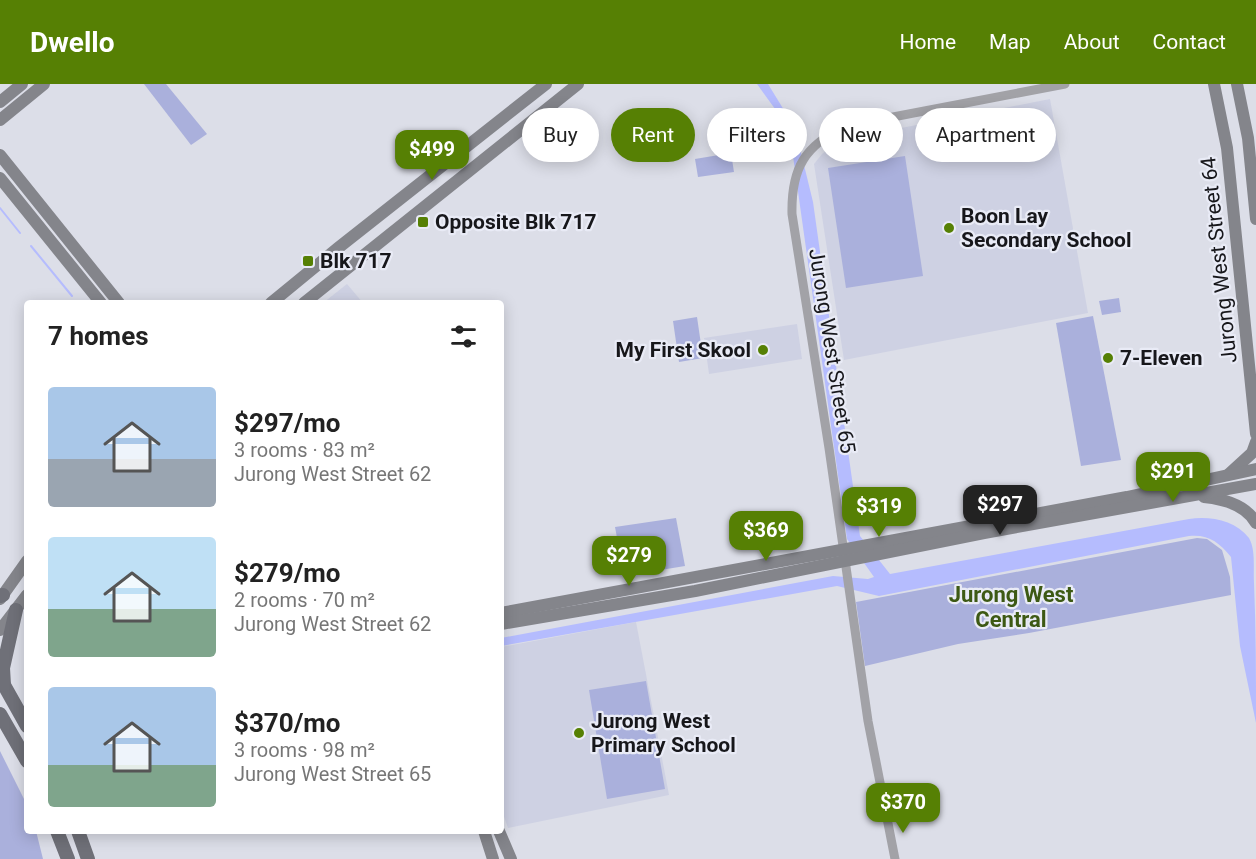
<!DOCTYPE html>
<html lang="en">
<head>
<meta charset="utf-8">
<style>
	:root { --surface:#fff; --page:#f6f6f6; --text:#222; --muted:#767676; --accent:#568004 }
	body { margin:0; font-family:Roboto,sans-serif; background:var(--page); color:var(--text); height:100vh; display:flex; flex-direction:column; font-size:22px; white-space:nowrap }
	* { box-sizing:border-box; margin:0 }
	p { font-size:20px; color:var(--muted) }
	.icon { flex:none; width:33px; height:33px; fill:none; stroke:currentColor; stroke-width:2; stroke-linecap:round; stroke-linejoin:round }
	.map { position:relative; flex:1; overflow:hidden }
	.drawer { position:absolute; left:24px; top:216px; width:480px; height:534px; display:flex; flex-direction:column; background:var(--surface); border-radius:6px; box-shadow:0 3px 15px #0003 }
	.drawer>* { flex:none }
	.banner { position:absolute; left:522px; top:24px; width:570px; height:54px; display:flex; gap:12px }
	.price { position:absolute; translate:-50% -51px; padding:0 14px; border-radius:12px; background:var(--accent); color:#fff; font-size:20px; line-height:39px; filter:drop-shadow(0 2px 3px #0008) }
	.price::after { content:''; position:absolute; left:50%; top:36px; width:18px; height:14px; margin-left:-9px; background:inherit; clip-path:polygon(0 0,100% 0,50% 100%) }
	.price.current { background:#222; color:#fff }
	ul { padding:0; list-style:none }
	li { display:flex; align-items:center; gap:18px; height:150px; padding:0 24px }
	li span { display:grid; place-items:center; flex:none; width:168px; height:120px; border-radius:6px; color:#555 }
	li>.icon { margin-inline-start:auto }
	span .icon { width:72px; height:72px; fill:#fffc; stroke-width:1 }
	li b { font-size:26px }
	h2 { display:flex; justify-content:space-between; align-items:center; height:72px; padding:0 24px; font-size:26px }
	.tag { padding:0 21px; border-radius:27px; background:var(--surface); box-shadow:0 3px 15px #0003; font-size:21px; line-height:54px }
	.tag.current { background:var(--accent); color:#fff }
	header { display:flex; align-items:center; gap:36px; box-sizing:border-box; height:84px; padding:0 30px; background:var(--accent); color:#fff }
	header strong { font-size:28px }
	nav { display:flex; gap:33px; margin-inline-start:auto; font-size:21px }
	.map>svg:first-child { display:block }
	.built { fill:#ced1e3 }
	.green { fill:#aab0dc }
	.water { fill:#b5bcfe }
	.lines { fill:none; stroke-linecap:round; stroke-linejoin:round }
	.stream { stroke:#b5bcfe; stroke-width:2 }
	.street { stroke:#a2a2a7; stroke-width:9 }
	.secondary { stroke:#84858b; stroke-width:12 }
	.primary { stroke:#6f7078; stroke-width:14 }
	.poi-dot { fill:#568004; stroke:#e9ebf6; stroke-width:2 }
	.labels { text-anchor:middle; stroke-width:4.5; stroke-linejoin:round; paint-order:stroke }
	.poi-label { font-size:21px; font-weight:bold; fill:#17171b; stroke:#e9ebf6; text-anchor:start }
	.street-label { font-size:21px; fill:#17171b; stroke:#e9ebf6 }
	.neighbourhood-label { font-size:22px; font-weight:bold; fill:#3d5914; stroke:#e9ebf6 }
</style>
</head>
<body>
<header>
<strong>Dwello</strong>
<nav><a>Home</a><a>Map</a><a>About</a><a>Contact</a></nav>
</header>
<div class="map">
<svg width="1256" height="775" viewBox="0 0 1256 775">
	<rect width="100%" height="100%" fill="#dcdee8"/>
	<g class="built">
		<polygon points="1050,15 1088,229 844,276 814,80 822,70 837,59 855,53"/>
		<polygon points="347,200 363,219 323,219"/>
		<polygon points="797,240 802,275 709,290 704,254"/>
		<polygon points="636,538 669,711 508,744 501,724 501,563"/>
	</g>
	<g class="green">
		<polygon points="144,0 166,0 207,50 191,61"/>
		<polygon points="731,69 734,88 698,93 695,75"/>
		<polygon points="905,72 923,192 846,204 828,84"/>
		<polygon points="1119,214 1121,228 1102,231 1099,217"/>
		<polygon points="1093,232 1121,376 1081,382 1056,239"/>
		<polygon points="697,233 703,274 679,278 673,237"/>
		<polygon points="676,434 685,482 624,492 615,443"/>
		<polygon points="1197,454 1207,455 1222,466 1230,493 1231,511 1029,549 958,560 865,582 856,518"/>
		<polygon points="646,597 665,705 607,715 589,606"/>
		<polygon points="0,667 27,721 27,747 36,747 43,775 0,775"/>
	</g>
	<path class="water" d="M757,0h11l27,44 18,74 47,334 30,38 299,-55c21,-3 46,1 60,19 7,12 4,31 5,45 2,46 2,93 2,140l-16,-77 -9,-89c-12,-15 -23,-23 -42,-21l-310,60 -42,-10 -336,60v-8l332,-62 35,3 6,-2 -27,-38 -56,-397 -13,-29z"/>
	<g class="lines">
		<g class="stream">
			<polyline points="0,124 20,149"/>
			<polyline points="31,162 72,212"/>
			<polyline points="77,218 77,219"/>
		</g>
		<path class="street" d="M895,775l-27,-138 -39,-273 -37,-234c-1,-46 13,-69 54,-88l219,-42"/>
		<g class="secondary">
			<polyline points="1214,0 1227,64 1256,350"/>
			<polyline points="1237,0 1248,54 1256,135"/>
			<polyline points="0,18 22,0"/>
			<polyline points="0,36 44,0"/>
			<polyline points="0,71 119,219"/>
			<polyline points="0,94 101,219"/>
			<polyline points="271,219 338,164 546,0"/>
			<polyline points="304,219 578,0"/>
			<polyline points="1229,390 1252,369 1256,358"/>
			<path d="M1204,413c20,2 42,8 52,26"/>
			<polyline points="0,515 27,477"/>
			<polyline points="501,529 1127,413 1256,385"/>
			<polyline points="501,540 695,507 984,449 1256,400"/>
			<polyline points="0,546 27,511"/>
			<polyline points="484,747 493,775"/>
			<polyline points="499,747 511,775"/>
		</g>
		<g class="primary">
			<polyline points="0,512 3,511"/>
			<polyline points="0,594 27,642"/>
			<polyline points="4,601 3,584 16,526"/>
			<polyline points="0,630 27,677"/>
			<polyline points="57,747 68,775"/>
			<polyline points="78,747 88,775"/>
		</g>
	</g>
	<g class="poi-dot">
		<rect x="417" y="132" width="12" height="12" rx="3"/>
		<circle cx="949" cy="144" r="6"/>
		<rect x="302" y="171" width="12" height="12" rx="3"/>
		<circle cx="763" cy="266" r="6"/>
		<circle cx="1108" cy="274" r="6"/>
		<circle cx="579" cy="649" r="6"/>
	</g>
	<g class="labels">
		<g class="poi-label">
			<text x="961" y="139">Boon Lay<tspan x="961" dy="24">Secondary School</tspan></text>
			<text x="435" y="145">Opposite Blk 717</text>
			<text x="320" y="184">Blk 717</text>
			<text x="751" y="273" text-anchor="end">My First Skool</text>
			<text x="1120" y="281">7-Eleven</text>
			<text x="591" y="644">Jurong West<tspan x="591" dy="24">Primary School</tspan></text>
		</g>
		<g class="street-label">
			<text transform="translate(1219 176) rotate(-96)" y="7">Jurong West Street 64</text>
			<text transform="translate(832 267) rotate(81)" y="7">Jurong West Street 65</text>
		</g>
		<g class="neighbourhood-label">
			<text x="1011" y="518">Jurong West<tspan x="1011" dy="25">Central</tspan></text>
		</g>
	</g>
</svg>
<b class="price" style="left:432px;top:97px">$499</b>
<b class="price" style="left:1173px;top:419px">$291</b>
<b class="price current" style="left:1000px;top:452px">$297</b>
<b class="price" style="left:879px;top:454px">$319</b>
<b class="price" style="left:766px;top:478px">$369</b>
<b class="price" style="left:629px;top:503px">$279</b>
<b class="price" style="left:903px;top:750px">$370</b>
<div class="banner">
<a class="tag">Buy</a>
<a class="tag current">Rent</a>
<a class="tag">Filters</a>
<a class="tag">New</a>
<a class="tag">Apartment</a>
</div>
<section class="drawer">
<h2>7 homes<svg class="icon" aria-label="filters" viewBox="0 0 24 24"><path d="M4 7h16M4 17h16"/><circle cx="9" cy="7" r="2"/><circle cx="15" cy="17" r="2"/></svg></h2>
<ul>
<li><span style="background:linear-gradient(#a9c7e8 60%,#9aa5b1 0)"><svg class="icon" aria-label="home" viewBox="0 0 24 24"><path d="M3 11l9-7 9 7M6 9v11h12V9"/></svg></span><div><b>$297/mo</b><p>3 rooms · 83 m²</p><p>Jurong West Street 62</p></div></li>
<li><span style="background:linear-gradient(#bfe0f5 60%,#7fa58c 0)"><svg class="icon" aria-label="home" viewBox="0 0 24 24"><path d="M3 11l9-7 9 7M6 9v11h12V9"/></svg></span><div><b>$279/mo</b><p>2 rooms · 70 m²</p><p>Jurong West Street 62</p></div></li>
<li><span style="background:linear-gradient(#a9c7e8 65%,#7fa58c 0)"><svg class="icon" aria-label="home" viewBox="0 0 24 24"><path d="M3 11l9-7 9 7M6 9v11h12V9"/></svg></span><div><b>$370/mo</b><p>3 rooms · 98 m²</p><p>Jurong West Street 65</p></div></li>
</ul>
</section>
</div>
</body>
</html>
